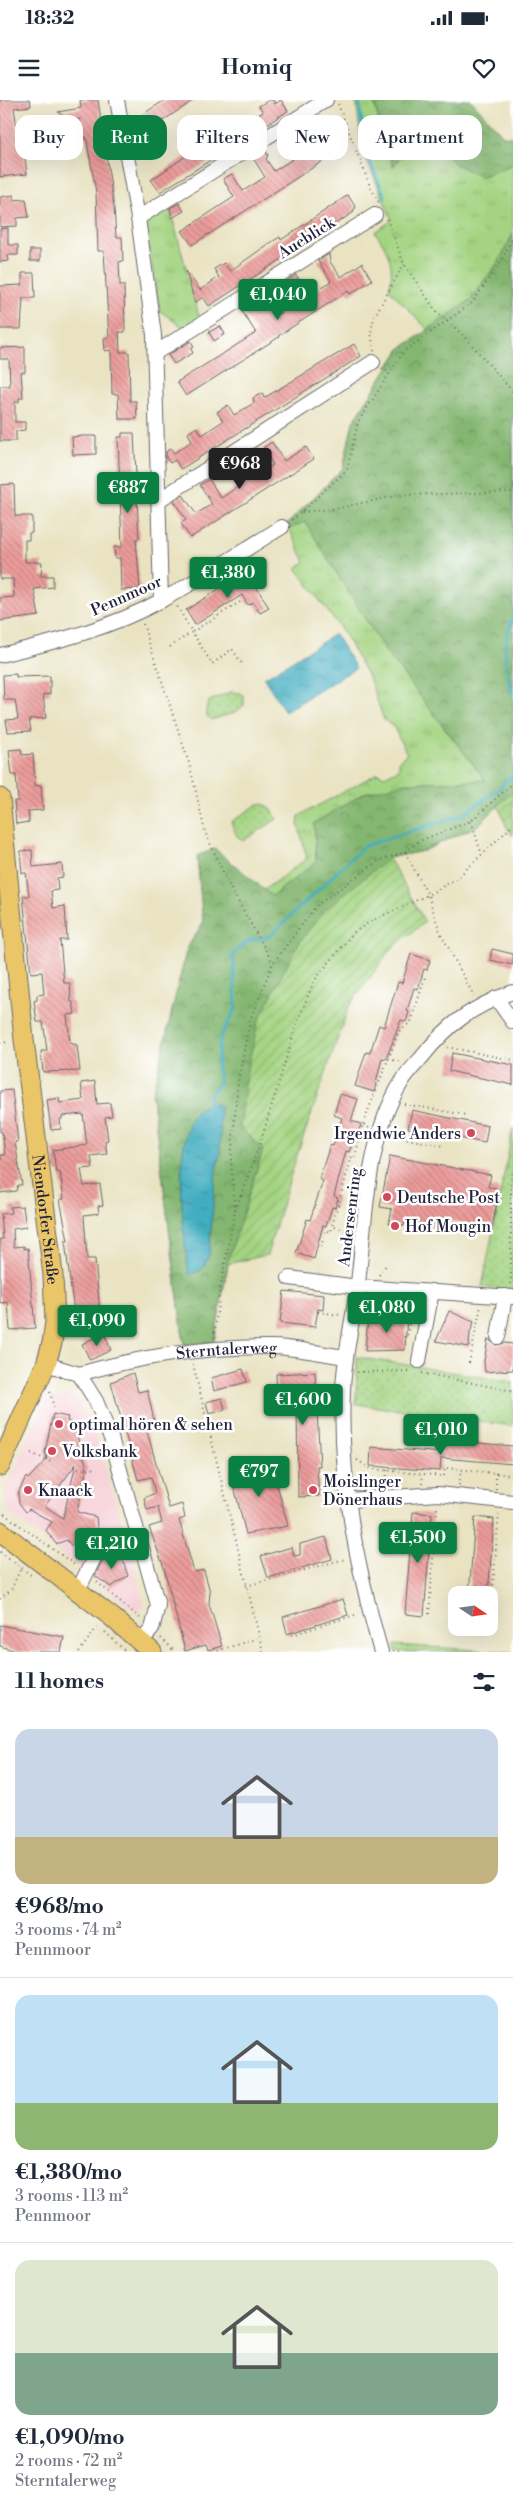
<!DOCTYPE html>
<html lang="en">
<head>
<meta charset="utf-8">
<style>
	:root { --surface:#fff; --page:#f2f2f3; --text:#1f2937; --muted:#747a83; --line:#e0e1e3; --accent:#0b8043 }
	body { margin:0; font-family:"Libre Bodoni",serif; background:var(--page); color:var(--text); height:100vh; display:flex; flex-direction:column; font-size:19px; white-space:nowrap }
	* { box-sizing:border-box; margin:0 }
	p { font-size:16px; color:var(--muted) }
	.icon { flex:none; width:28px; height:28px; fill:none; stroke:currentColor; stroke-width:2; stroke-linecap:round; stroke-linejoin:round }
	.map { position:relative; height:1552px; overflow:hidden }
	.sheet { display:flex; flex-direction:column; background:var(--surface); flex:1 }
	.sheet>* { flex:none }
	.banner { position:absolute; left:15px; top:15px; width:484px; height:45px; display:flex; gap:10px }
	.needle { width:32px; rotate:103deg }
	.buttons { position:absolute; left:448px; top:1486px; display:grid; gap:10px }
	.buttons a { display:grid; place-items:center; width:50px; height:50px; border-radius:10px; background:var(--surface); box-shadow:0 5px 20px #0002; font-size:25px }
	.price { position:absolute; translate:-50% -42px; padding:0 11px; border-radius:5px; background:var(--accent); color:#fff; font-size:16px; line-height:32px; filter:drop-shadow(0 1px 2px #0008) }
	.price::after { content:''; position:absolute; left:50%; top:30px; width:15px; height:11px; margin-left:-8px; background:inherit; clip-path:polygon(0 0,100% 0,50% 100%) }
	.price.on { background:#222; color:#fff }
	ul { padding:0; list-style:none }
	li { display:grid; align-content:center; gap:10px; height:265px; padding:0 15px }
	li+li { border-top:1px solid var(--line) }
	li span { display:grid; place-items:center; height:155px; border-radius:15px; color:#555 }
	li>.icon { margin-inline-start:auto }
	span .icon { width:90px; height:90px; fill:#fffc; stroke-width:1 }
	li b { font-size:21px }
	h2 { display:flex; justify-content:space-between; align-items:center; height:60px; padding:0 15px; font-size:21px }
	.tag { padding:0 18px; border-radius:15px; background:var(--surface); box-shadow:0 5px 20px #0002; font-size:18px; line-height:45px }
	.tag.on { background:var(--accent); color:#fff }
	.status { display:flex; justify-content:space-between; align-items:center; height:35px; padding:0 25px; background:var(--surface); direction:ltr }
	.status svg { height:14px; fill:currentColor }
	header { display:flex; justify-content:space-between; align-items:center; height:65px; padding:0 15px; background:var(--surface); font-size:22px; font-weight:600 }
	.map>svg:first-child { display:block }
	.built { fill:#f6cfd6 }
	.grass { fill:url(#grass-tufts); stroke:#637b5e }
	.forest { fill:url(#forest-crowns); stroke:#526c56 }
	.park { fill:url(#park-dots); stroke:#637b5e }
	.garden { fill:url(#garden-furrows); stroke:#637b5e }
	.water { fill:url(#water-ripples); stroke:#32687e }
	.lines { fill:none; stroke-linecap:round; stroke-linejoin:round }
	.stream { stroke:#42adc0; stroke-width:3 }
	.building { fill:url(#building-back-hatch); fill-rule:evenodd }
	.minor-casing { stroke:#68666a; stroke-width:16 }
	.major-casing { stroke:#68666a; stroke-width:21 }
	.path { stroke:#68666a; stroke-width:2; stroke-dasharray:1 4; stroke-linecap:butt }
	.minor { stroke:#fff; stroke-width:14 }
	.major { stroke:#eac669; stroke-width:19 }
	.poi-dot { fill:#d1495b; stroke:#fff; stroke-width:2 }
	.labels { text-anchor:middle; stroke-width:5; stroke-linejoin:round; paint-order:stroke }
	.street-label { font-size:16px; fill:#22223b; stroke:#fff }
	.poi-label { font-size:16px; fill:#22223b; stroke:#fff; text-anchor:start }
</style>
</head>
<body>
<div class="status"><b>18:32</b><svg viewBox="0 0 49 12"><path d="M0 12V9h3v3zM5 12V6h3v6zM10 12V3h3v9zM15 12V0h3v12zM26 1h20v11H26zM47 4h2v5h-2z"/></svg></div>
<header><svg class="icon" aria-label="menu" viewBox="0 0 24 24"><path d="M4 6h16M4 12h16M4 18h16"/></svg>Homiq<svg class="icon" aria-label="heart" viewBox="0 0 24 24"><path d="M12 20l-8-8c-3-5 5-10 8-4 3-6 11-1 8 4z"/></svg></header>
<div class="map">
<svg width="513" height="1552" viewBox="0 0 513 1552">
	<defs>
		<pattern id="grass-tufts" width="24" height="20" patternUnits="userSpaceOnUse" patternTransform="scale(1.25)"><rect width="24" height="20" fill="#a4d482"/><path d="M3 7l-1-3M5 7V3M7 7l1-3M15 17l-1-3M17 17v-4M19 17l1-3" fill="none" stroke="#8db671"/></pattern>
		<pattern id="forest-crowns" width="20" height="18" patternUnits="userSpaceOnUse" patternTransform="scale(1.25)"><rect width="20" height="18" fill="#83b670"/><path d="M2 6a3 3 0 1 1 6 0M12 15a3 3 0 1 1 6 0" fill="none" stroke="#6b945d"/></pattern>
		<pattern id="park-dots" width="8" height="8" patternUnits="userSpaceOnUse" patternTransform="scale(1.25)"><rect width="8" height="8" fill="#a4d482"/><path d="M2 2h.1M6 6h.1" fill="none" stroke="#8db671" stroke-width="1.8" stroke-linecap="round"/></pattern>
		<pattern id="garden-furrows" width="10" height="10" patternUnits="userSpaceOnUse" patternTransform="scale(1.25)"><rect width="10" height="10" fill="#a4d482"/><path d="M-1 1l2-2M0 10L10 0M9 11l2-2" fill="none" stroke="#8db671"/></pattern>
		<pattern id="water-ripples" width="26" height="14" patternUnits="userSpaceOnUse" patternTransform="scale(1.25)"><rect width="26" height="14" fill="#42adc0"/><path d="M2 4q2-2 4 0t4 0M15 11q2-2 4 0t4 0" fill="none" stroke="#378c9d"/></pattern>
		<pattern id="building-back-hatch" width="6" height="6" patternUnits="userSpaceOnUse" patternTransform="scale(1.25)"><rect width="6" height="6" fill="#ec9c9a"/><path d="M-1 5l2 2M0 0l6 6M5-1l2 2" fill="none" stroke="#bf7f7f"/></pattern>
	</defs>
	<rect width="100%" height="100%" fill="#fff"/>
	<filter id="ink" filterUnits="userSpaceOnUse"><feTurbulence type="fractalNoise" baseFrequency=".02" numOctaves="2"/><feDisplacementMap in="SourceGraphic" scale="10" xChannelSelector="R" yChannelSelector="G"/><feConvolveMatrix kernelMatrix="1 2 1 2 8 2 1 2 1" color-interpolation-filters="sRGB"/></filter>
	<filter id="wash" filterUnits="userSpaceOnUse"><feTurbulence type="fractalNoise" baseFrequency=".0096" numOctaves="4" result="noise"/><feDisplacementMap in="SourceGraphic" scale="20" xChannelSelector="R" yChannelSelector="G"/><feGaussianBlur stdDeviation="1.12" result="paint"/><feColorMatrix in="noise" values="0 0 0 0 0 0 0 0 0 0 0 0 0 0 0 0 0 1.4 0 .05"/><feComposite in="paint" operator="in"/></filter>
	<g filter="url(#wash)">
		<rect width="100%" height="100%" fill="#e9e3c2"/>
		<polygon class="built" points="70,1294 78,1300 98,1344 132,1458 144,1504 135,1511 10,1414 6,1403 5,1391 46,1301"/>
		<g class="grass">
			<path d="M356,0h17l20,67 29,-41 33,38 41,6 17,-6v628l-36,34 -54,25 -35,7 -125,292 -35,114 -14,78 -30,3 -32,-250 35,-147 16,-25 -6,-67 18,-7 49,41 43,-32 -9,-34 1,-8 79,-43 6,3 15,-7v-9l8,-6 -14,-28 -9,-6 -14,-40 -27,-48 -47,-64 9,-6 -18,-38 56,-56 10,-46 47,-73 28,-19 -39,-41c6,-23 0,-38 -14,-57l17,-12 -30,-71z"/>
			<polygon points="169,105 200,220 185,229 160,211 144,120"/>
		</g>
		<g class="forest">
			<polygon points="373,0 471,0 503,36 513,37 513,64 481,77 455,64 422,26 393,67"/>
			<polygon points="513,134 513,692 477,726 423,751 388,758 263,1050 228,1164 214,1242 184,1245 152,995 187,848 203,823 197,756 215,749 272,796 316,762 314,723 364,693 406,683 485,680 385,551 305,422 291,428 287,424 343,368 353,322 400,249 469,201 499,161"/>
		</g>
		<g class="park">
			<polygon points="231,592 241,593 244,597 244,605 236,612 211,620 207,616 206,608 209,601"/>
			<path d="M258,704c12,0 14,5 19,15l-34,22 -6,-5 -6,-14z"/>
			<polygon points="513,1028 513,1188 512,1191 482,1187"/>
			<polygon points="357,1257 513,1282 513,1326 356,1304"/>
			<polygon points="394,1545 512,1552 396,1552"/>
		</g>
		<g class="garden">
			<polygon points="513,692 513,736 507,728 498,705"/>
			<polygon points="389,758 425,822 391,849 349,906 296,1058 267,1155 227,1164 263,1050 240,1027 247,970 258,922 295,849 323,811"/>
		</g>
		<g class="water">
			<polygon points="335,534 356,568 285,612 264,578"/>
			<path d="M215,1004l5,3v46l-4,18 -7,83c-4,11 -7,20 -20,20 -5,-34 -19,-143 11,-166 4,-3 10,-3 15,-4z"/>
		</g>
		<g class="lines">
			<g class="stream">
				<polyline points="359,0 365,50 385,97"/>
				<path d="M513,517c-11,24 -9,52 0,76"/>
				<polyline points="208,1005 209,996 220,982 217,969 220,937 236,909 233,854 248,841 269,837 364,746 462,715 496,691 513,674"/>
			</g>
		</g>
		<g id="blocks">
			<g class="building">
				<polygon points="0,0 30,0 31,6 14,8 19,42 32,40 34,48 24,50 27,74 0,77"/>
				<polygon points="80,0 98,0 114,108 116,137 122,137 123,161 119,162 120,185 124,185 125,232 119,232 120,252 129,252 130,301 136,301 137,319 119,319 118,294 112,294 111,250 105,251 104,238 109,238 104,151 98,151 96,92 86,37 83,38 80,19 69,20 58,12 81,8"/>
				<polygon points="165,0 194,0 146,32 137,18"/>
				<polygon points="269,0 273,0 275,4 281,0 288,11 160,92 151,80 244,16 247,22 263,12 259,6"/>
				<polygon points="292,32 305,51 328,37 337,52 192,145 182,131 234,97 223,79 232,74 243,91 265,77 253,58 256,54 264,49 268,55 266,59 274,71 296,57 283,38"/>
				<polygon points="14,95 14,100 26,99 29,117 17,118 17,126 0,127 0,97"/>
				<polygon points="348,95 356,108 353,110 354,112 209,206 203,197 195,203 186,171 200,190 219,177 214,169 224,163 230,171 270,143 280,137 281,140"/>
				<polygon points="179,103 184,111 172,118 170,108"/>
				<polygon points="8,128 8,145 18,145 18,155 8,155 9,161 0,162 0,129"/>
				<rect x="30" y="150" width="10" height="11"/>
				<polygon points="329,154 330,162 341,177 362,163 372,180 350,194 348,191 278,236 279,237 186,296 177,282 256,233 242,211 267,198 278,214 299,200 287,181 296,175 309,196 321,188 331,181 318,161"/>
				<polygon points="22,173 34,173 35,198 23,198 21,229 0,229 0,186 22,185"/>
				<polygon points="220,226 225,234 214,241 209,232"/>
				<polygon points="191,241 194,247 191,249 193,253 174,264 168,255"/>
				<polygon points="354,244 361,256 181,369 175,360 170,363 166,358 166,352 171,348 174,353 192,341 188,333 197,327 202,335 223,321 217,312 228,305 234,315 254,303 253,298 262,293 264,298"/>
				<polygon points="25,247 25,272 21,272 23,298 19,298 19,302 15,302 15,322 25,322 25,330 16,331 16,341 0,341 0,286 10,286 9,259 0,259 0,248"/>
				<polygon points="122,333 134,333 139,439 136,439 140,489 121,490 120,458 115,458 114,447 122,447 118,337 122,337"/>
				<polygon points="83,336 96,336 96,354 73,355 72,337"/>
				<polygon points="272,342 284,361 306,347 314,359 190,438 181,423 186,420 174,401 183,395 196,414 212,404 200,385 209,379 221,398 242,384 231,367 241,361 252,379 273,365 263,348"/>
				<polygon points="14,384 15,416 32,416 32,433 29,433 29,440 25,440 25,462 42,462 41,476 53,476 53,487 34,489 39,516 0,521 0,498 14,497 13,479 0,479 0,385"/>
				<polygon points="250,476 269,508 260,513 253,502 248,505 242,495 195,525 186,510 238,477 241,482"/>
				<polygon points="16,574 16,577 50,576 50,594 43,595 46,618 29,619 31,631 8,632 6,620 18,619 15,600 4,600 3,575"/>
				<polygon points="21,649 22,655 33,654 35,686 41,685 43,710 28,711 29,722 16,724 14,701 18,701 16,675 12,675 9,650"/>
				<polygon points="32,750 33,767 62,764 63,777 57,778 58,790 51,791 53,808 65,806 67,840 60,840 64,883 70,883 71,902 73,902 75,914 67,915 70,943 77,945 80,971 43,972 41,951 47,951 45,935 43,922 37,922 34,901 37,900 37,895 44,894 42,872 31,873 23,796 29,796 26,773 22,773 20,751"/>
				<polygon points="492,849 513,854 513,865 490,860"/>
				<polygon points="411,854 430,860 427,870 424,869 418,889 414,888 407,911 409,912 406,922 401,920 386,959 382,958 374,992 355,986 366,952 370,953 379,925 384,927 398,882 402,883"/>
				<polygon points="452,953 513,965 513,985 449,971"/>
				<polygon points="95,981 97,1004 110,1003 112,1016 105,1017 108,1040 105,1041 107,1054 91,1056 93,1068 81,1069 84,1086 100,1084 103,1105 98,1106 99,1113 84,1115 87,1159 95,1159 101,1224 76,1228 65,1141 68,1141 60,1099 64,1099 60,1072 56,1072 53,1050 87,1045 83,1014 62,1016 62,1019 60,1019 61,1029 51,1030 47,1000 59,998 60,1003 83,1000 81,983"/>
				<polygon points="12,990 18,1042 15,1042 22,1085 18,1085 16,1091 0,1093 1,1055 5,1055 2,1032 0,1032 0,991"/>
				<polygon points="340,994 358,999 351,1021 361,1024 358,1034 356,1033 349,1052 346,1051 334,1096 338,1098 335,1108 332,1107 326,1126 323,1125 314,1159 296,1153 307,1119 310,1120 323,1081 319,1079 330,1045 333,1046 342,1018 334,1015"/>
				<polygon points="412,1010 488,1026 485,1043 408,1028"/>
				<polygon points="390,1056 491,1075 488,1087 496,1088 499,1092 492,1128 435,1118 433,1126 405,1120 404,1126 389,1123 392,1109 380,1107"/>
				<polygon points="23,1106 26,1127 13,1129 14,1147 24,1146 24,1149 28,1148 35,1228 10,1230 8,1202 0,1203 0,1139 3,1139 1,1114 11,1113 10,1107"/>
				<polygon points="284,1191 324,1195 323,1210 318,1209 315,1227 280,1223"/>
				<polygon points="393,1211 407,1214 405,1250 365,1251 368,1218 391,1222"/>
				<polygon points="449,1211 474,1222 470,1233 469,1247 436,1241"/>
				<polygon points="104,1233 111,1250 90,1260 82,1244"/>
				<polygon points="488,1239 496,1245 505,1243 513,1244 513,1270 485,1272 484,1261"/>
				<polygon points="243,1269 247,1282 214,1291 211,1278"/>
				<polygon points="315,1272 320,1366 317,1366 319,1396 298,1397 297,1305 277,1306 276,1274"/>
				<polygon points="133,1273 138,1292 147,1290 150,1302 155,1326 146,1328 169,1408 182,1404 185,1418 179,1420 194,1472 204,1470 210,1492 209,1504 222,1546 208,1550 206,1545 185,1551 164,1468 149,1427 162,1423 158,1407 147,1410 144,1398 155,1393 151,1377 138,1380 111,1282"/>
				<polygon points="222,1298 225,1310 209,1314 206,1302"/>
				<path d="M53,1314l15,3 -1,4 6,2 14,45 -10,44 19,5 3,29 -11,5 -7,-8 -9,4 -5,-7 -11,4 -10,-14 6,-8 -23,-13 -3,3 -7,-9 -1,-10 8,-16 2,2 19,-20 -2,-7zM76,1364l-13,54 -18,-12z"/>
				<polygon points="443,1340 513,1346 513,1364 441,1358 440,1371 370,1366 371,1347 442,1353"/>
				<polygon points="271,1361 288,1426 246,1434 230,1371"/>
				<polygon points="413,1412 432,1414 424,1516 405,1514"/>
				<polygon points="475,1417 494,1419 488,1495 469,1495"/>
				<polygon points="326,1437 332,1459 268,1478 261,1456 292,1447 294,1456 300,1455 300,1444"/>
				<polygon points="102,1455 122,1457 128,1476 111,1487 95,1476 102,1461"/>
				<polygon points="343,1499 348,1515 287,1534 283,1517"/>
				<polygon points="0,1525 64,1537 61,1552 19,1552 0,1546"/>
			</g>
		</g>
	</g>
	<g filter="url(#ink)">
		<use href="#blocks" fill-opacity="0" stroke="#68666a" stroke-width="1"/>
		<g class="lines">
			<g class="minor-casing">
				<g id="minor">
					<polyline points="117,0 138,118 154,235 161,501"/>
					<polyline points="138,118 326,0"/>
					<polyline points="155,253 375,115"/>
					<polyline points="159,400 373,262"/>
					<path d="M0,555c55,-13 112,-27 162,-55 41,-22 80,-49 120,-73"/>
					<polyline points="496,898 513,922"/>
					<polyline points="289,1178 358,1187 513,1197"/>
					<polyline points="498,1237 505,1196"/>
					<polyline points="419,1261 432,1191"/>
					<polyline points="46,1264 79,1274 96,1301 111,1338 158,1505 152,1529 142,1540"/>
					<path id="s1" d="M79,1274c63,-18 125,-27 191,-27 25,0 51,7 76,10"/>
					<polyline points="348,1400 438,1394 513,1402"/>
					<polyline points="78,1490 94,1458"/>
					<path d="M381,1552c-24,-85 -42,-172 -38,-261 1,-39 12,-78 16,-117 7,-62 8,-135 42,-191 5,-9 14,-18 21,-26 26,-33 51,-51 91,-65"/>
				</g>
			</g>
			<g class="major-casing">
				<g id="major">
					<path id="s2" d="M0,698l24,242 29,235 2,47 -3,21 -6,21 -46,102"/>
					<polyline points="0,1431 113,1518 152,1552"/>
				</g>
			</g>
			<g class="path">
				<polyline points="338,4 370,86 379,103"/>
				<polyline points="387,119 404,164 436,211 465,237 513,292"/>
				<polyline points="374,251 371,232 374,217 404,164"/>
				<polyline points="382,268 390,273"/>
				<polyline points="302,412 334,409 400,395 513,392"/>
				<polyline points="292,420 347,370 358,322 404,251 472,203 502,160 513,136"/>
				<polyline points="240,502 192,532 212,564 232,549 243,565"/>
				<polyline points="143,524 190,666 205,732 230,787 273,863"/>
				<polyline points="170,547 192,532 177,506"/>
				<polyline points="471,721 481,752"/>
				<polyline points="405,752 428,795 440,832 474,896"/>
				<polyline points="0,943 9,942"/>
				<polyline points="447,947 513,960"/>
				<polyline points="388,959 402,962"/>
				<polyline points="404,1004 466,1015"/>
				<polyline points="363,1024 399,931 411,922 426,874"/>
				<polyline points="392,1036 444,1046"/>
				<polyline points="235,1110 231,1060 238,981 250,920 273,863 317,805 378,761 405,752 419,741 471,721 513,683"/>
				<polyline points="350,1132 332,1126 352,1056 355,1057 363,1024 369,1028"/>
				<polyline points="321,1147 326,1130 331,1132 332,1127"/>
				<polyline points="379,1175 386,1165"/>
				<polyline points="511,1184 511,1079 513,1072"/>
				<polyline points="318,1212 340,1215"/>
				<polyline points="404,1237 407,1237 413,1202"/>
				<polyline points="214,1238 220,1189 235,1111 260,1044 297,923 314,881 353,833 373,820 428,795 456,779 513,725"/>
				<polyline points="469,1263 481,1206"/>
				<polyline points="193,1264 263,1552"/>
				<polyline points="357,1272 410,1271"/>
				<polyline points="422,1273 513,1291"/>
				<polyline points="50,1292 54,1308"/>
				<polyline points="31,1353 53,1363"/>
				<polyline points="357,1360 371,1369 444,1376 445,1368 513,1375"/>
				<polyline points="73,1367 86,1370 97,1368"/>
				<polyline points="422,1384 423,1374"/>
				<polyline points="459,1385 461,1370"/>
				<polyline points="386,1386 387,1370"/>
				<polyline points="496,1389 496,1373"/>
				<polyline points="0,1411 75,1465"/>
				<polyline points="103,1450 116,1442"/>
				<polyline points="0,1452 10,1459"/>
				<polyline points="14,1462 32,1476"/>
				<polyline points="97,1482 141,1519"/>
				<polyline points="246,1486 345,1459"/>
				<polyline points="0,1499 11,1490 21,1468"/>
				<polyline points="429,1514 437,1407"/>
				<polyline points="490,1525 499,1412"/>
				<polyline points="105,1532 126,1552"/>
				<polyline points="292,1535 358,1514"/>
				<polyline points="161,1538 175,1552"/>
				<polyline points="393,1551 400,1552"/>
				<polyline points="79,1552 98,1526"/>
				<polyline points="213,1552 259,1538"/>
			</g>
			<use href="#minor" class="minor"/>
			<use href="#major" class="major"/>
		</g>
	</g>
	<g class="poi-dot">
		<circle cx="471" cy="1033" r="5"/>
		<circle cx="387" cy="1097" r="5"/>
		<circle cx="395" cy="1126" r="5"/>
		<circle cx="59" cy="1324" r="5"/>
		<circle cx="52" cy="1351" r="5"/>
		<circle cx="28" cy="1390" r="5"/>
		<circle cx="313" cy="1390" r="5"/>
	</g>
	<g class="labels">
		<g class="street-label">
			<text transform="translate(306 137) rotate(-32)" y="6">Aueblick</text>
			<text transform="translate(126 495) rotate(-24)" y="6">Pennmoor</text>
			<text transform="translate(349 1117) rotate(-83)" y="6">Andersenring</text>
			<text dy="6" stroke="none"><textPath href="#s2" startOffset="424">Niendorfer Straße</textPath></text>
			<text dy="6" stroke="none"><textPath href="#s1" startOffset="150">Sterntalerweg</textPath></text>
		</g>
		<g class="poi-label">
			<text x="461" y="1039" text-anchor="end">Irgendwie Anders</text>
			<text x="397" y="1103">Deutsche Post</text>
			<text x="405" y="1132">Hof Mougin</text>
			<text x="69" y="1330">optimal hören &amp; sehen</text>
			<text x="62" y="1357">Volksbank</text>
			<text x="323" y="1387">Moislinger<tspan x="323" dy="18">Dönerhaus</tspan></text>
			<text x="38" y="1396">Knaack</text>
		</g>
	</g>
</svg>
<div class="buttons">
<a><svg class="needle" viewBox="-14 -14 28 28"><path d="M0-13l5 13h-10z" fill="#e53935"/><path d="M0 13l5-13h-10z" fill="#747a83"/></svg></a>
</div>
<b class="price" style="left:278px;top:221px">€1,040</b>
<b class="price on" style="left:240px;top:390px">€968</b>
<b class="price" style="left:128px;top:414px">€887</b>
<b class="price" style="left:228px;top:499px">€1,380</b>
<b class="price" style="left:387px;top:1234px">€1,080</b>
<b class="price" style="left:97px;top:1247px">€1,090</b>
<b class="price" style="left:303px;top:1326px">€1,600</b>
<b class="price" style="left:441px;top:1356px">€1,010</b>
<b class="price" style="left:259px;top:1398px">€797</b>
<b class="price" style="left:418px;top:1464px">€1,500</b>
<b class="price" style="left:112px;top:1470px">€1,210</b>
<div class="banner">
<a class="tag">Buy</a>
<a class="tag on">Rent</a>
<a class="tag">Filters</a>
<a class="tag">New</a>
<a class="tag">Apartment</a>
</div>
</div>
<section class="sheet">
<h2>11 homes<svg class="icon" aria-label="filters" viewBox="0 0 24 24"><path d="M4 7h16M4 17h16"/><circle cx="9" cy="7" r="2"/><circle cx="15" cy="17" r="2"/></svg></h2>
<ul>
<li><span style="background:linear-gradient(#c9d6e8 70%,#c2b280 0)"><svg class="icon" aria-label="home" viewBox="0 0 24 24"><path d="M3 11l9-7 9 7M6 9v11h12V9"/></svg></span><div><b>€968/mo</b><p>3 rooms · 74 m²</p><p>Pennmoor</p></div></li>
<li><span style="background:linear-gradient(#bfe0f5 70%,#8fb573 0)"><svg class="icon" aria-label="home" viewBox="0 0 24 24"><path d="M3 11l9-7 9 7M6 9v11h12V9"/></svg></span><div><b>€1,380/mo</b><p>3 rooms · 113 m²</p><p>Pennmoor</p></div></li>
<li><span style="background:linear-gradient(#dfe7d0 60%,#7fa58c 0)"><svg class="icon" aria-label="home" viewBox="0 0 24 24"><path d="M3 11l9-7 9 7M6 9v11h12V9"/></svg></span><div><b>€1,090/mo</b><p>2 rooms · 72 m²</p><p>Sterntalerweg</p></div></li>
</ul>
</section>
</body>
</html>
